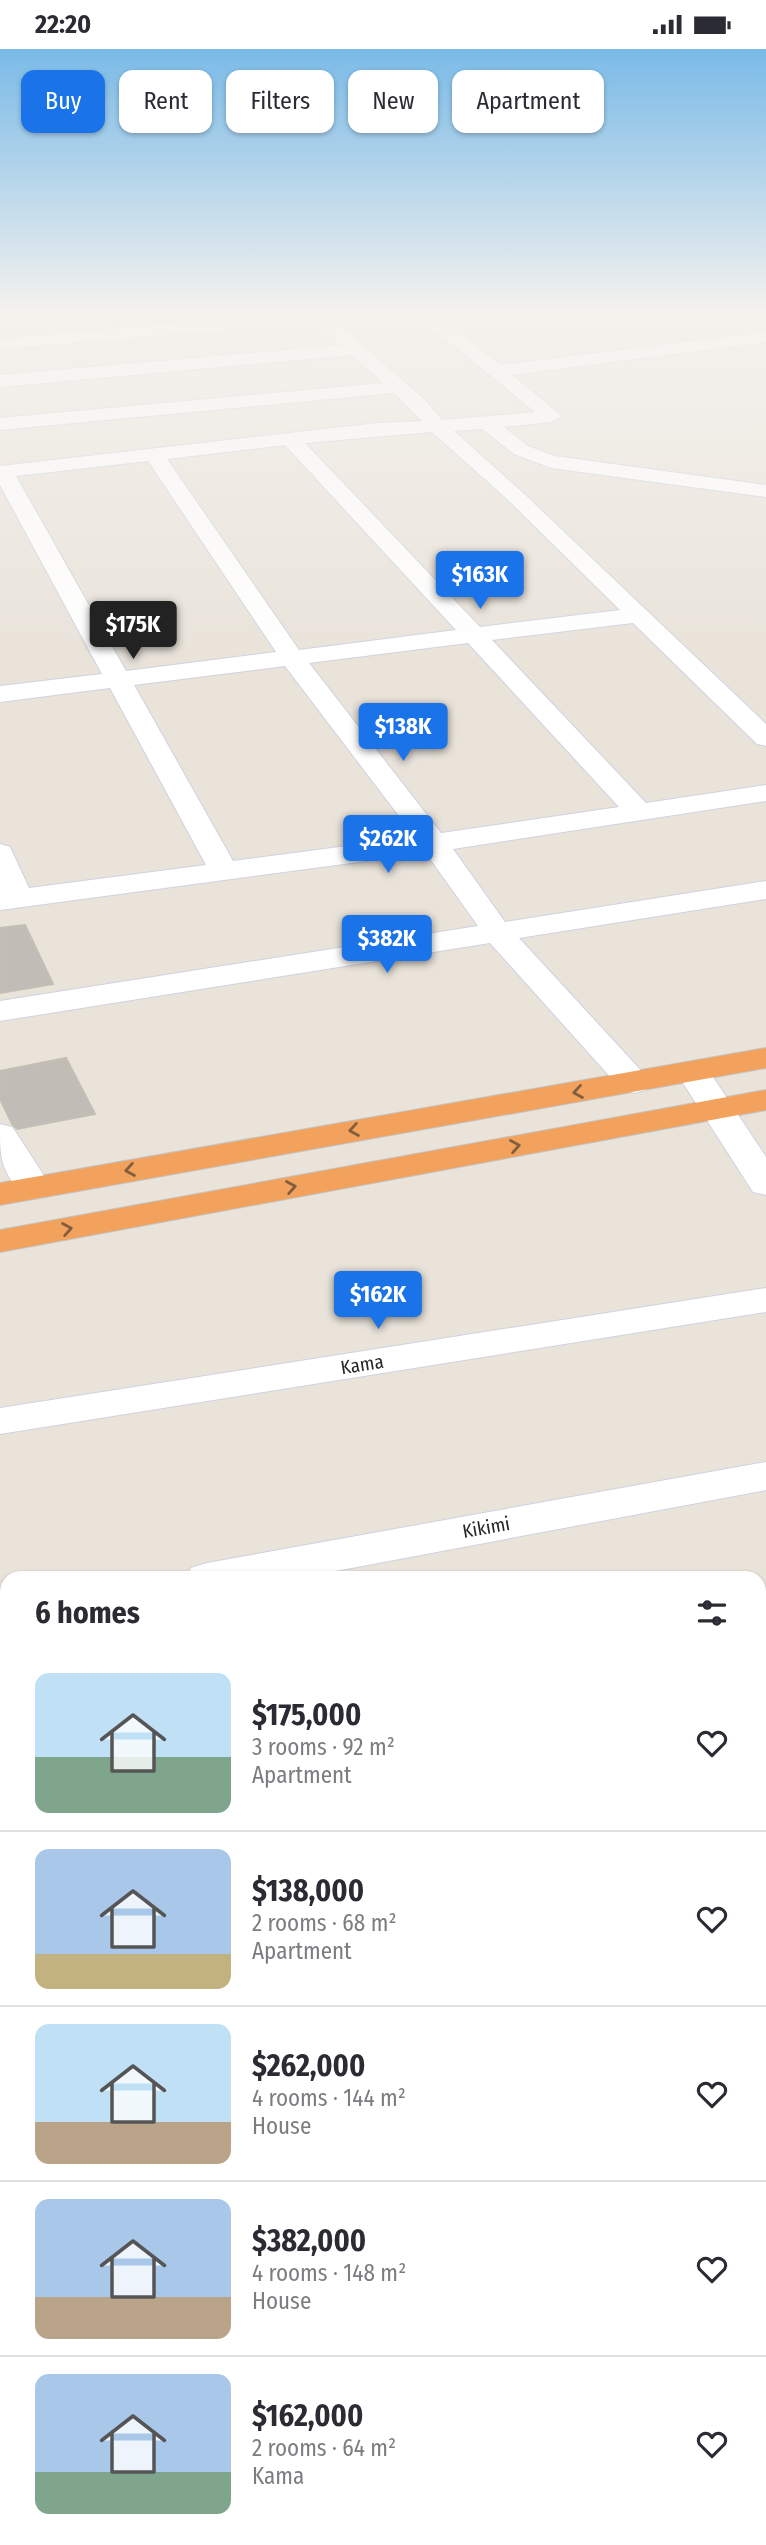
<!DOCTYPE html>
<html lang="en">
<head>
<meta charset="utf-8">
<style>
	:root { --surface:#fff; --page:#f2f2f3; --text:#2b2b33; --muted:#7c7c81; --line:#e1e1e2; --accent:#1a73e8 }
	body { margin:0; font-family:"Fira Sans Condensed",sans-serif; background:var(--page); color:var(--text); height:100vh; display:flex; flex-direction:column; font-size:26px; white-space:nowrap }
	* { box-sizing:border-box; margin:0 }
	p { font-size:23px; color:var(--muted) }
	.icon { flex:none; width:38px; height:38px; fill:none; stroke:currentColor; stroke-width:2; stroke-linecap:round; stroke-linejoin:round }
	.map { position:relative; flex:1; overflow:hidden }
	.sheet { position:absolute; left:0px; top:1522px; width:766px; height:975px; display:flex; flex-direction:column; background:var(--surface); border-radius:21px 21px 0 0; box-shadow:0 2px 5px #0004 }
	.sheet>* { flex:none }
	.hud { position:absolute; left:21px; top:21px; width:724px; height:63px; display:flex; gap:14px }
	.price { position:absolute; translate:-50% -60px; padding:0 16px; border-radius:7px; background:var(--accent); color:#fff; font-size:23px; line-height:46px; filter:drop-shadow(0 2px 4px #0008) }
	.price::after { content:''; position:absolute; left:50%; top:42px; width:21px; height:16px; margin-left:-10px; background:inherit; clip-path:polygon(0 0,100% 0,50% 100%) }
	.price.active { background:#222; color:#fff }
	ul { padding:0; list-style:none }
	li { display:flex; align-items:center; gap:21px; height:175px; padding:0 35px }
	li+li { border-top:2px solid var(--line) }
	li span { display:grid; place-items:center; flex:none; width:196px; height:140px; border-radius:14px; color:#555 }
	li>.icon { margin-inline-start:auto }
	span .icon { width:84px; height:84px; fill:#fffc; stroke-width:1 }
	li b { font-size:30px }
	h2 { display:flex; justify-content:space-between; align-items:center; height:84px; padding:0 35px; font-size:30px }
	.tag { padding:0 24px; border-radius:14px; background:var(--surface); box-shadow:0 2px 5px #0004; font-size:24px; line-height:63px }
	.tag.active { background:var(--accent); color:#fff }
	.status { display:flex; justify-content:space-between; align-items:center; height:49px; padding:0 35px; background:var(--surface); direction:ltr }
	.status svg { height:19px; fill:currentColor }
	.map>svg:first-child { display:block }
	.building { fill:#c1bdb6; stroke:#c4bfb4; stroke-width:2 }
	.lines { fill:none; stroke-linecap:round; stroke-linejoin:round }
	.minor-casing { stroke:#cfd2e0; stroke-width:2 }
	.highway-casing { stroke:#c3c3c3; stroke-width:2 }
	.minor { fill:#fff; fill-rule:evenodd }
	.highway { fill:#f2a25c; fill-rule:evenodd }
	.oneway { stroke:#825e3f }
	.labels { text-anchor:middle; stroke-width:5; stroke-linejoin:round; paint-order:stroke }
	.street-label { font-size:19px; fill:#272727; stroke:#fff }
</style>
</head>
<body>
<div class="status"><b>22:20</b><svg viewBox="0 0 49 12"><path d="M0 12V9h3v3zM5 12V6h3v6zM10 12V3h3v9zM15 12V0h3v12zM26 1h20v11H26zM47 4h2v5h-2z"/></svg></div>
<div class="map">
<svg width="766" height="2496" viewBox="0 0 766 2496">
	<rect width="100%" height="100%" fill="#e9e3da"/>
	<g class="building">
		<polygon points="25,876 53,935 0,944 0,879"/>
		<polygon points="66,1009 95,1065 17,1080 12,1075 0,1050 0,1022"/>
	</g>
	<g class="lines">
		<g class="minor-casing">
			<g id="minor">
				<path d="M304,262l21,1 100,88 17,20 93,-8 -105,-86 -7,-15h18l3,9 56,45 266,-33v10l-254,33 50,41 -10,6 -48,5 24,19 27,10 211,29v12l-215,-29 -37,-14 -32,-25 -28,2 67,60 245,233v22l-9,-2 -124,-121 -141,17 154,163 120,-18v16l-313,48 52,73 261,-41v18l-247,39 127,138 5,7 -5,7 -12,3 -12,-3 -132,-147 -490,78v-20l478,-75 -52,-73 -426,57v-66l10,3 19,41 177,-23 -96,-177 -110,14v-16l102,-12 -102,-189v-19l377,-43 45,-2 -28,-28 -394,37v-12l383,-35 -31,-28 -352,32v-12l341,-30 -26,-23 -315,27v-10zM432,383l75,67 113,111 -140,17 -175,-184zM285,396l171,185 -157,20 -132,-191zM148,412l128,191 -150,19 -110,-195zM468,594l151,164 -178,26 -132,-170zM285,617l130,171 -182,24 -99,-176z"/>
				<polygon points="693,1013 705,1016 766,1108 766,1146 753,1143 676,1023 681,1016"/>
				<path d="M0,1075l12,3 5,7 35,54 -5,8 -13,3 -13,-3c-21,-32 -21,-35 -21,-72z"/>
				<polygon points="766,1239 766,1263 0,1385 0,1359"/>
				<polygon points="766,1413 766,1441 293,1530 185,1530 191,1519 207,1514"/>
				<polygon points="7,1551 7,1583 0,1584 0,1552"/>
				<polygon points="766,1764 766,1804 760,1805 760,1766"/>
				<polygon points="7,1946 7,1992 0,1994 0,1948"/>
				<polygon points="766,2041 766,2091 760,2093 760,2043"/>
				<polygon points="2,2283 7,2285 7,2361 0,2358"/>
				<polygon points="20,2490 86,2490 88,2496 22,2496"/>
			</g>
		</g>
		<g class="highway-casing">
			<g id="highway">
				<polygon points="766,999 766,1019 0,1156 0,1134"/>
				<polygon points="766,1041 766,1061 0,1203 0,1181"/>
			</g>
		</g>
		<use href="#minor" class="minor"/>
		<use href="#highway" class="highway"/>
	</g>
	<defs><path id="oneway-chevron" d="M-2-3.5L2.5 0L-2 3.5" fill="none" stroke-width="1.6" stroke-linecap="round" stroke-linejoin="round" transform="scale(1.75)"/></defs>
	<g class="oneway">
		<use href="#oneway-chevron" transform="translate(578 1043) rotate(171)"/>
		<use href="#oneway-chevron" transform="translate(354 1081) rotate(170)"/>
		<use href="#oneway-chevron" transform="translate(515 1097) rotate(-10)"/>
		<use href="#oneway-chevron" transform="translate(130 1121) rotate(170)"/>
		<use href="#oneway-chevron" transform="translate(291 1138) rotate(-10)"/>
		<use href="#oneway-chevron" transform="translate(67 1180) rotate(-10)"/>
	</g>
	<linearGradient id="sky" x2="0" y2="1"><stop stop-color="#79bae7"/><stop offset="0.43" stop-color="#f5f2ee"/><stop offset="1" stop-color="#f5f2ee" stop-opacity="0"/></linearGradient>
	<rect width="766" height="612" fill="url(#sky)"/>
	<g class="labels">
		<g class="street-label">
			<text transform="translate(362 1315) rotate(-9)" y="7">Kama</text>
			<text transform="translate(486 1478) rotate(-10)" y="7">Kikimi</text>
		</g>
	</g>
</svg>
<b class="price" style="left:480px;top:562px">$163K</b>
<b class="price active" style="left:133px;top:612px">$175K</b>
<b class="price" style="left:403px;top:714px">$138K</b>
<b class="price" style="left:388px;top:826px">$262K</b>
<b class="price" style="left:387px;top:926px">$382K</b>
<b class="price" style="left:378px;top:1282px">$162K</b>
<div class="hud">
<a class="tag active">Buy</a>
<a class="tag">Rent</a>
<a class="tag">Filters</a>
<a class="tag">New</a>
<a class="tag">Apartment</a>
</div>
<section class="sheet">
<h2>6 homes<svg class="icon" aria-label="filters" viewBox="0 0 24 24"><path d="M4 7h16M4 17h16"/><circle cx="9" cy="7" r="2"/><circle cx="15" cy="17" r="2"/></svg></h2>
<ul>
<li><span style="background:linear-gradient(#bfe0f5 60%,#7fa58c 0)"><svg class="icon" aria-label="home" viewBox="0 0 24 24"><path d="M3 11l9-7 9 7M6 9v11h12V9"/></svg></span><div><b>$175,000</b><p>3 rooms · 92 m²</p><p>Apartment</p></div><svg class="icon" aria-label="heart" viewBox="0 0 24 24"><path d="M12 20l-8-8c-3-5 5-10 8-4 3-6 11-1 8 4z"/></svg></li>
<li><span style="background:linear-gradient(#a9c7e8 75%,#c2b280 0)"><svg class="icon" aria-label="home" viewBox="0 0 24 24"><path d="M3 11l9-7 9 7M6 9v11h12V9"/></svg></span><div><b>$138,000</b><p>2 rooms · 68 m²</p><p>Apartment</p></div><svg class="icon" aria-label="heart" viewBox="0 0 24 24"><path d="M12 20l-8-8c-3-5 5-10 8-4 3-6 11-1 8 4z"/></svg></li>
<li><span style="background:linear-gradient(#bfe0f5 70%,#b9a48a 0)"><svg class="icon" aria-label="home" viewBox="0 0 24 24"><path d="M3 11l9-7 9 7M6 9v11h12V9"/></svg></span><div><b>$262,000</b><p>4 rooms · 144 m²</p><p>House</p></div><svg class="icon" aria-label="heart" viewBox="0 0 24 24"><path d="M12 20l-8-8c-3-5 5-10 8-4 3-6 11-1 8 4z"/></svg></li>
<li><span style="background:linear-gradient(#a9c7e8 70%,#b9a48a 0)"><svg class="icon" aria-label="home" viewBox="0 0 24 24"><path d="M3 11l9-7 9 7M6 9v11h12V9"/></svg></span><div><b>$382,000</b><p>4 rooms · 148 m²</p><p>House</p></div><svg class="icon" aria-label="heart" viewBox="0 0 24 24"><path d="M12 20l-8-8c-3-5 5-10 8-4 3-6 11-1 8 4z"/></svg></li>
<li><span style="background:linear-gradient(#a9c7e8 70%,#7fa58c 0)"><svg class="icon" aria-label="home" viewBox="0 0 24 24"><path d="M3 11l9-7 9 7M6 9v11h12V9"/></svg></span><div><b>$162,000</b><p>2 rooms · 64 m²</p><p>Kama</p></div><svg class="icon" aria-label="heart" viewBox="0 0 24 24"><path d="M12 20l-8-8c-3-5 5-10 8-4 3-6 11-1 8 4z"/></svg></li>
</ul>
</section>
</div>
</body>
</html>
